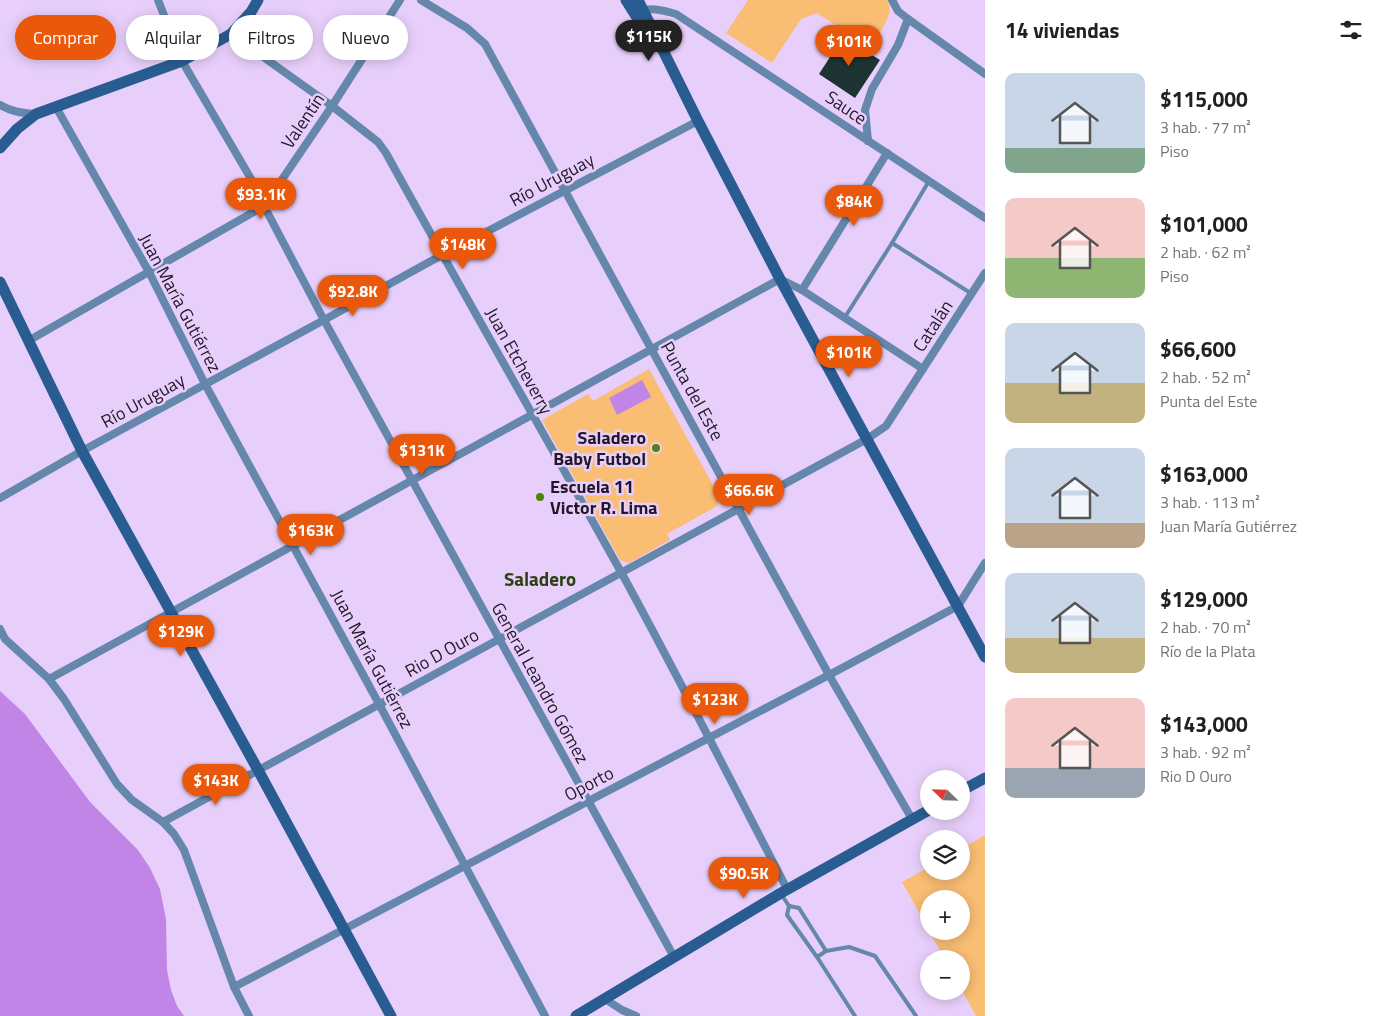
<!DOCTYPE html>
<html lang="es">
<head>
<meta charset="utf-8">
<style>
	:root { --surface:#fff; --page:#f2f2f2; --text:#202124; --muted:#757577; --accent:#ea580c }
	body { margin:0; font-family:"Titillium Web",sans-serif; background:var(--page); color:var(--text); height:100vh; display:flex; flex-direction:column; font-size:19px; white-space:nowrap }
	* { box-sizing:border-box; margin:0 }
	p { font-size:16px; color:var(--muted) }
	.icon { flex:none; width:28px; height:28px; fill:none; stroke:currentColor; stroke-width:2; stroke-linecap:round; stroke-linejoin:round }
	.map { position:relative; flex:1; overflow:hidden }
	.side { display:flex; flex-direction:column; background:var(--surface); width:400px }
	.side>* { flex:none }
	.hud { position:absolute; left:15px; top:15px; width:475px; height:45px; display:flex; gap:10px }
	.needle { width:32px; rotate:293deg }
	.buttons { position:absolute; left:920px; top:770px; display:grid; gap:10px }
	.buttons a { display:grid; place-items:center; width:50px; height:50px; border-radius:50%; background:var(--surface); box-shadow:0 2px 12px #0003; font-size:25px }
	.price { position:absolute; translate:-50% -42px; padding:0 11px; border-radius:18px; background:var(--accent); color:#fff; font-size:16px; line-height:32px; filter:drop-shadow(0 1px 2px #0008) }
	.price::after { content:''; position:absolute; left:50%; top:30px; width:15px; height:11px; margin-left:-8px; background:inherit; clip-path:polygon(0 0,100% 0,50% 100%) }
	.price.active { background:#222; color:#fff }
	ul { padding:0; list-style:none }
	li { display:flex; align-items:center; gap:15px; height:125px; padding:0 20px }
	li span { display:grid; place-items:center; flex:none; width:140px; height:100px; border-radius:10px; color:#555 }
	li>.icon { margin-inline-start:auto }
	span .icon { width:60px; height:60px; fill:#fffc; stroke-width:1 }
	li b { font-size:21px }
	h2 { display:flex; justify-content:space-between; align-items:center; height:60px; padding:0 20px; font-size:21px }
	.pill { padding:0 18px; border-radius:22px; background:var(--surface); box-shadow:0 2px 12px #0003; font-size:18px; line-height:45px }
	.pill.active { background:var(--accent); color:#fff }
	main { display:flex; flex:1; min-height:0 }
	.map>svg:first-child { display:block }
	.green { fill:#f9bd73 }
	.water { fill:#c185e7 }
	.building { fill:#1c3332 }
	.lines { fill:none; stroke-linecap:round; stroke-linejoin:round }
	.lane { stroke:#6587ab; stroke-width:4 }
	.street { stroke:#6587ab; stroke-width:8 }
	.secondary { stroke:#295d92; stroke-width:11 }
	.poi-dot { fill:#51800c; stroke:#e8cffb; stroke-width:2 }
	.labels { text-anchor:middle; stroke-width:5; stroke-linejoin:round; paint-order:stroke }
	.street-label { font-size:18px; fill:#221828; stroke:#e8cffb }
	.poi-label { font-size:18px; font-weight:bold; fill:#221828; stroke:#e8cffb; text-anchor:end }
	.neighbourhood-label { font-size:19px; font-weight:bold; fill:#2b4210; stroke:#e8cffb }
</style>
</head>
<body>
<main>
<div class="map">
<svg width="985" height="1016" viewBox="0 0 985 1016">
	<rect width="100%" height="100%" fill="#e8cffb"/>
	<g class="green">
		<path d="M748,0h139c9,14 -8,33 -16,44l-9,-6h-7l-38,-25 -16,6 -29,44 -46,-30z"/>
		<polygon points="649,369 719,496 717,506 667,534 670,540 629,563 620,560 542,420 588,394 593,401"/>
		<polygon points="985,835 985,1016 976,1016 961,989 961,959 945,959 929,931 961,931 961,899 929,899 929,930 902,882 929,867 929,871 961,871 961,849"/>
	</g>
	<g class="water">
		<polygon points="642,380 651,397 617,415 609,398"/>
		<polygon points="0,691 25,714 90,802 138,850 150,868 160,889 166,919 167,970 171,990 177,1006 184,1016 0,1016"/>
	</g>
	<polygon class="building" points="843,37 880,60 855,98 819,74"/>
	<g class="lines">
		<g class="lane">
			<polyline points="892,243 972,294"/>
			<polyline points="845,317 892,243 929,181"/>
			<polyline points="781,894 789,906 799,908 826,951"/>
			<polyline points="789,906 787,915 817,957 855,1016"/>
			<polyline points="817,957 826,951 849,947 875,956 916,1016"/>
		</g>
		<g class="street">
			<polyline points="158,0 182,61 257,189 264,206 324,320 674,957"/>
			<polyline points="421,0 467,28 485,44 829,675 912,819"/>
			<polyline points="892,0 898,11 908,19 985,74"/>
			<path d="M640,12c9,-6 26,-1 36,2l309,204"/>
			<path d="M231,34l101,72 46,36 8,11c77,140 157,279 235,419 57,104 111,211 166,317"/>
			<path d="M0,105c12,7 22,8 36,9"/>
			<polyline points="56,107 149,272 205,384 379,704 545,1016"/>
			<polyline points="868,141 865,110 872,89 898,45 908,19"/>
			<polyline points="802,290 887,153"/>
			<polyline points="28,341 264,206 332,106 400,0"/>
			<polyline points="0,498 82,451 324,320 442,255 698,121"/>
			<polyline points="0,629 5,639 49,679 64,699 117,784 132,800 163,822 174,834 184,850 234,987 249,1016"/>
			<polyline points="49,679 780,279 802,290 923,369"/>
			<polyline points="163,822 867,439 886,426 985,273"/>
			<polyline points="234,987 829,675 958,606 985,563"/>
			<polyline points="605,999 622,1010 636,1016"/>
		</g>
		<g class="secondary">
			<polyline points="626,0 651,40"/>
			<polyline points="638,0 698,121 780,279 985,657"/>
			<polyline points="0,148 17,129 36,114 182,61 231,34 251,12 258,0"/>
			<polyline points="0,282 82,451 258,770 391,1016"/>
			<polyline points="961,791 985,778"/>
			<polyline points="576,1016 781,893 929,810"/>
		</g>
	</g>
	<g class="poi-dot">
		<circle cx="656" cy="448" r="5"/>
		<circle cx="540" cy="497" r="5"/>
	</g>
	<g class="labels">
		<g class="street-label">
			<text transform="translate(846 108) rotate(34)" y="6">Sauce</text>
			<text transform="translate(303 121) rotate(-56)" y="6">Valentín</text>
			<text transform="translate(552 180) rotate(-28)" y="6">Río Uruguay</text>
			<text transform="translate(180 303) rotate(62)" y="6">Juan María Gutiérrez</text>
			<text transform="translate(933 326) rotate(-57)" y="6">Catalán</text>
			<text transform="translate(519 361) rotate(61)" y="6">Juan Etcheverry</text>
			<text transform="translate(692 391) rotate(61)" y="6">Punta del Este</text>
			<text transform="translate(143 401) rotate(-29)" y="6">Río Uruguay</text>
			<text transform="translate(442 653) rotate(-29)" y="6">Rio D Ouro</text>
			<text transform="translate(372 659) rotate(62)" y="6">Juan María Gutiérrez</text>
			<text transform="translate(540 683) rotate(61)" y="6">General Leandro Gómez</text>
			<text transform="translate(589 784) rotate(-28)" y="6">Oporto</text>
		</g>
		<g class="poi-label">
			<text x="646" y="444">Saladero<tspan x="646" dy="21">Baby Futbol</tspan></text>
			<text x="550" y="493" text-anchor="start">Escuela 11<tspan x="550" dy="21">Victor R. Lima</tspan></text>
		</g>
		<g class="neighbourhood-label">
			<text x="540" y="586">Saladero</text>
		</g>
	</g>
</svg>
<div class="buttons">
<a><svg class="needle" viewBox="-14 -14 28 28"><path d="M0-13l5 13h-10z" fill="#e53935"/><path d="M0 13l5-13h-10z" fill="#757577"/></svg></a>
<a><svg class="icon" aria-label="layers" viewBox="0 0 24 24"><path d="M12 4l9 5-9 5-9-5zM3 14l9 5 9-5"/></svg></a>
<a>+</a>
<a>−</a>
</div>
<b class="price active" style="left:649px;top:62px">$115K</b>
<b class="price" style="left:849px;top:67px">$101K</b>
<b class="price" style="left:261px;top:220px">$93.1K</b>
<b class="price" style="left:854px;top:227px">$84K</b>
<b class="price" style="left:463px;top:270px">$148K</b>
<b class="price" style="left:353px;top:317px">$92.8K</b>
<b class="price" style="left:849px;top:378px">$101K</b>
<b class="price" style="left:422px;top:476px">$131K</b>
<b class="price" style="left:749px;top:516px">$66.6K</b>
<b class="price" style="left:311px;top:556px">$163K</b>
<b class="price" style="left:181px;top:657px">$129K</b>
<b class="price" style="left:715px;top:725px">$123K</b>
<b class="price" style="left:216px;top:806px">$143K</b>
<b class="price" style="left:744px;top:899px">$90.5K</b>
<div class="hud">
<a class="pill active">Comprar</a>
<a class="pill">Alquilar</a>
<a class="pill">Filtros</a>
<a class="pill">Nuevo</a>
</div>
</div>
<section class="side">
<h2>14 viviendas<svg class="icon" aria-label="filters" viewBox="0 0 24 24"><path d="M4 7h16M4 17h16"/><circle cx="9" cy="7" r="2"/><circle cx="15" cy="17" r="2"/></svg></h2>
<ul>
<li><span style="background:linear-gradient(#c9d6e8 75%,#7fa58c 0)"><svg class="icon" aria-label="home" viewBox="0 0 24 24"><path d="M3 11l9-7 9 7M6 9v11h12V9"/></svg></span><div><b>$115,000</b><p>3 hab. · 77 m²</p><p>Piso</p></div></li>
<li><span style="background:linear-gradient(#f6c9c9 60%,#8fb573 0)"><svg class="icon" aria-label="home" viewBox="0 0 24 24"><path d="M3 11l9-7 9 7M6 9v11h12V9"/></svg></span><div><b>$101,000</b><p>2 hab. · 62 m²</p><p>Piso</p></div></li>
<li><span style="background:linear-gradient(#c9d6e8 60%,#c2b280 0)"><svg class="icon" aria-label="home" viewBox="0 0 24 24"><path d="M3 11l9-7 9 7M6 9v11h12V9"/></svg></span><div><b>$66,600</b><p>2 hab. · 52 m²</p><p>Punta del Este</p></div></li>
<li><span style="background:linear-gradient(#c9d6e8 75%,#b9a48a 0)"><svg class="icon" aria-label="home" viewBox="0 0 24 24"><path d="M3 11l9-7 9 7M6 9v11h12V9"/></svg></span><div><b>$163,000</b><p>3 hab. · 113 m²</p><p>Juan María Gutiérrez</p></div></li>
<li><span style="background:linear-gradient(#c9d6e8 65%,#c2b280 0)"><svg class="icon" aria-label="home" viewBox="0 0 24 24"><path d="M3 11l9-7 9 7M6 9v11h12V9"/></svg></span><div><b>$129,000</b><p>2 hab. · 70 m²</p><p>Río de la Plata</p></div></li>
<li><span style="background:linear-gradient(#f6c9c9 70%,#9aa5b1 0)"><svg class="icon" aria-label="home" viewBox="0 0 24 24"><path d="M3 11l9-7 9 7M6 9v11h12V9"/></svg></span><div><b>$143,000</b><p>3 hab. · 92 m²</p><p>Rio D Ouro</p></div></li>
</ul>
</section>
</main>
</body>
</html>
